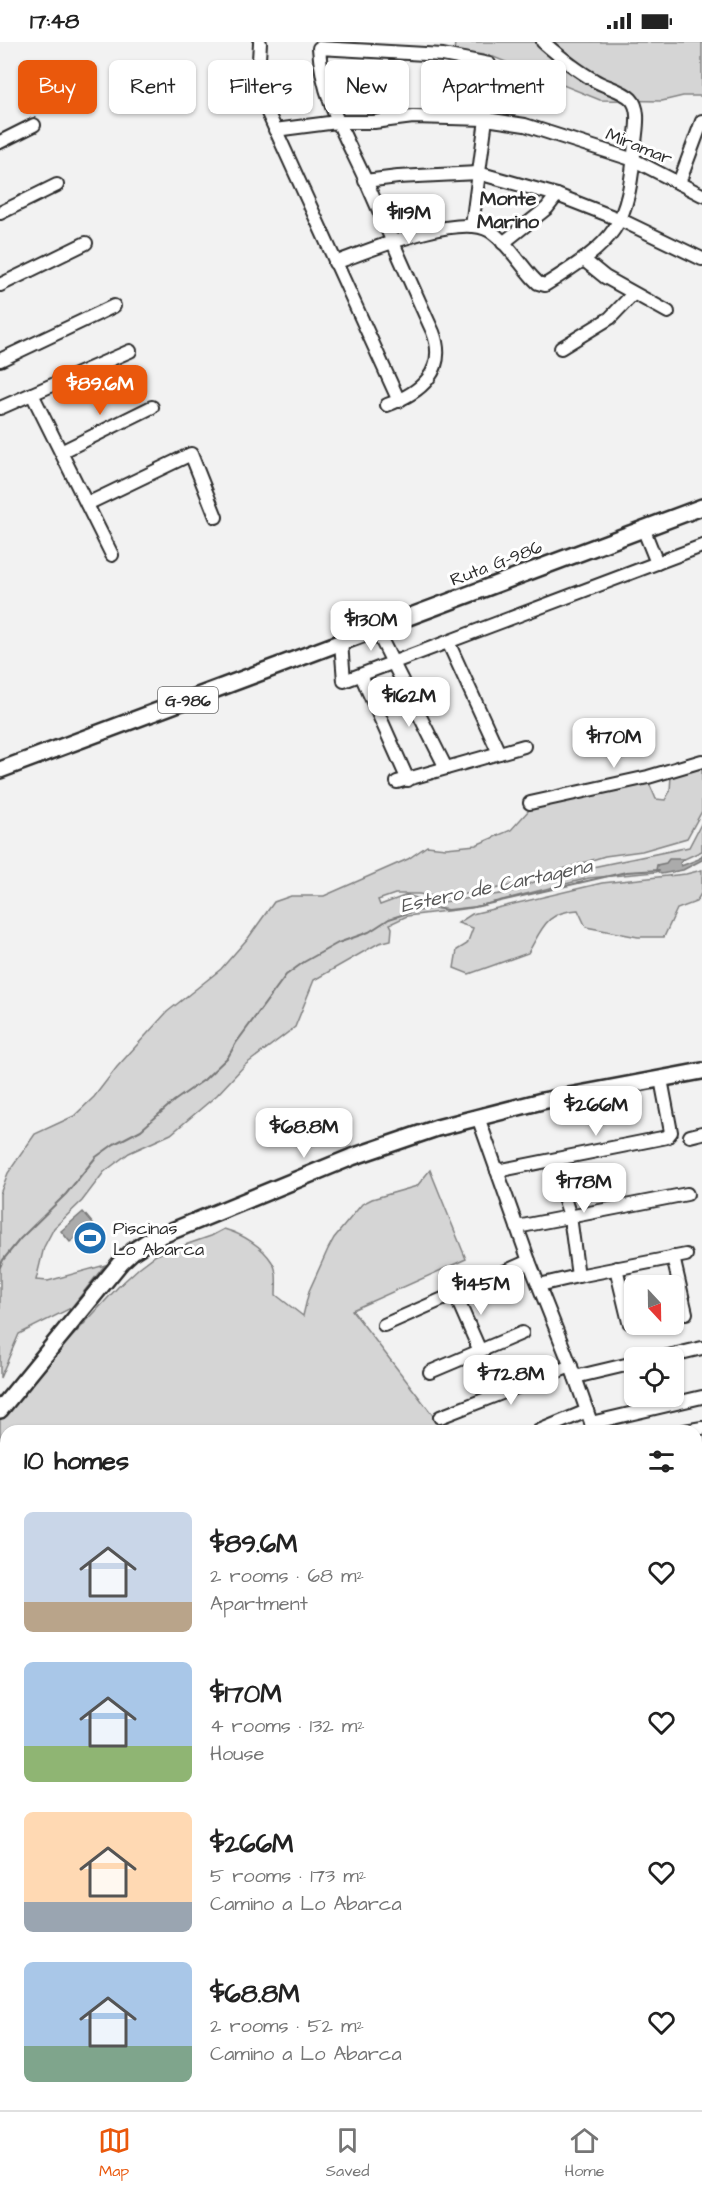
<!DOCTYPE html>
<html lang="en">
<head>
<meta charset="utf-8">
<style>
	:root { --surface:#fff; --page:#f6f6f6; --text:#222; --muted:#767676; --line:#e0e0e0; --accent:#ea580c }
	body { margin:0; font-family:"Architects Daughter",sans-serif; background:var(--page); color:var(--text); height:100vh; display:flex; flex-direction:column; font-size:22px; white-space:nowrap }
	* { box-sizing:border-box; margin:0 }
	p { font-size:20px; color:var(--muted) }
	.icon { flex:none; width:33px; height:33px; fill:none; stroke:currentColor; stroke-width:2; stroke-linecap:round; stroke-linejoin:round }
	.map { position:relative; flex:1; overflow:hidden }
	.details { position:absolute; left:0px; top:1383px; width:702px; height:686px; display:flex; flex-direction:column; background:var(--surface); border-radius:18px 18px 0 0; box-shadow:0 2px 4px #0004 }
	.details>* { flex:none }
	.guide { position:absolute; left:18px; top:18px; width:666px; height:54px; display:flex; gap:12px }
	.needle { width:39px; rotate:158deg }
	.tools { position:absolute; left:624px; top:1233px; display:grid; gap:12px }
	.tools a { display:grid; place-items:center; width:60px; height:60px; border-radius:9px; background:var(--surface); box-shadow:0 2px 4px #0004; font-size:30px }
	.price { position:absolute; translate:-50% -51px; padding:0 14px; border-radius:12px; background:#fff; color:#222; font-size:20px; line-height:39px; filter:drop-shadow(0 2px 3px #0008) }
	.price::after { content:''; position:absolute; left:50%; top:36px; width:18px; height:14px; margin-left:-9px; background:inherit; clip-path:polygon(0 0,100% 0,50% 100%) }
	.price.on { background:var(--accent); color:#fff }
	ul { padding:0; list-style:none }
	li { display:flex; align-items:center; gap:18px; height:150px; padding:0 24px }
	li span { display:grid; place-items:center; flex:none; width:168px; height:120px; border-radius:9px; color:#555 }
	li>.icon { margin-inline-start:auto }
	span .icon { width:72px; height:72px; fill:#fffc; stroke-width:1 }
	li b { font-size:26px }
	h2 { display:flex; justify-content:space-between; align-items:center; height:72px; padding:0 24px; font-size:26px }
	.pill { padding:0 21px; border-radius:9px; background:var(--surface); box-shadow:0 2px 4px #0004; font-size:21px; line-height:54px }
	.pill.on { background:var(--accent); color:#fff }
	.status { display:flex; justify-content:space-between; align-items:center; height:42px; padding:0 30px; background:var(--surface); direction:ltr }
	.status svg { height:16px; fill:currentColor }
	.tabs { display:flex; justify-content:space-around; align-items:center; height:84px; border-top:2px solid var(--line); background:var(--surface); font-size:16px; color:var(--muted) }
	.tabs a { display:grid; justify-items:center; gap:3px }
	.tabs .on { color:var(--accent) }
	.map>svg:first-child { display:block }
	.green { fill:#d5d5d5; stroke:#808080; stroke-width:1.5 }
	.water { fill:#ababab; stroke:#787878; stroke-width:1.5 }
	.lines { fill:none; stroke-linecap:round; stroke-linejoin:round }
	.stream { stroke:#787878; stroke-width:2 }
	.minor-casing { stroke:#2b2b2b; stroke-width:16 }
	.major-casing { stroke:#2b2b2b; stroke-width:20 }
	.minor { stroke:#fff; stroke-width:12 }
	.major { stroke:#fff; stroke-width:15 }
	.labels { text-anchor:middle; stroke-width:6; stroke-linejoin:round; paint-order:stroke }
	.shield { fill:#fff; stroke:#6b6b6b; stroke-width:1.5 }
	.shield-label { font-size:16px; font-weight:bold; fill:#2b2b2b }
	.street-label { font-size:18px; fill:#2b2b2b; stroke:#fff }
	.poi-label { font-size:18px; fill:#2b2b2b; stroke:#fff; text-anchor:start }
	.neighbourhood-label { font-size:20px; font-weight:bold; fill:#2b2b2b; stroke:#fff }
	.water-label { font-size:20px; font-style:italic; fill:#585858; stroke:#fff }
</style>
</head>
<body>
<div class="status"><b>17:48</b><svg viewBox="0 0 49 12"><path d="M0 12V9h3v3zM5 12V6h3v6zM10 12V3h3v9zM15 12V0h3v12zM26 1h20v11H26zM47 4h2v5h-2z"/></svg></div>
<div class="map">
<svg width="702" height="2068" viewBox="0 0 702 2068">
	<rect width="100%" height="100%" fill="#f2f2f2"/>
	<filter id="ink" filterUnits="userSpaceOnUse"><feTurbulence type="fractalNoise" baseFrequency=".0167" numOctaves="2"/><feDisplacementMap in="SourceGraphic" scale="12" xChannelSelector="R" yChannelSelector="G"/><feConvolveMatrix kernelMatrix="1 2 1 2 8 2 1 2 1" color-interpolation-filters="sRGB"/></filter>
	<g filter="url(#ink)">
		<g class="green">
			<polygon points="455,0 702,0 702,54 683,54 662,59 600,58 491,14 463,10 454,11"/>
			<polygon points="702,723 702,769 687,796 642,809 605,814 505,845 443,856 419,852 395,852 378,858 380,863 407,853 427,859 443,860 507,851 549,834 689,805 702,780 702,809 656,830 589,836 471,866 407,874 390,882 392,886 391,898 379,901 314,938 295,985 245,1023 217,1053 171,1092 129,1111 104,1130 82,1159 54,1186 44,1205 36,1238 48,1239 105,1223 71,1266 19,1292 0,1336 0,1152 8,1131 35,1092 74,1074 94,1055 117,1025 167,970 221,927 249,895 274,860 291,854 324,854 408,817 427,804 446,806 476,803 511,788 529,768 539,763 649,741 656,757 665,758 670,749 671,734"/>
			<path d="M702,828v22l-6,10 -19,7 -13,28h-26l-52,-10 -8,-17c-32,2 -35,17 -50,43l-59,21 -15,-6 3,-18 10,-6 6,-16 -15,-5 14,-9 130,-31 84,-9z"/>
			<path d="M430,1128l36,89 -114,51 93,121h-439v103l-6,6v-125l118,-128 22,-20 16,-12 55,-19 13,-7c18,5 38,17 48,33 6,8 4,23 4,33l27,21 6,-25 19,-42 6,-11 28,-34 10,-5 45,-13z"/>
			<polygon points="0,1524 6,1526 6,1633 0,1637"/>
			<polygon points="696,1641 702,1643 702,2068 539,2068 537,2063 696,2062"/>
			<polygon points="0,2025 6,2031 6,2062 32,2063 35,2068 0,2068"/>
		</g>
		<g class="water">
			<polygon points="702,813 702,818 683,828 661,832 656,828 657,823 666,821 669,817 684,817 680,821 681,824 699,817"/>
			<polygon points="83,1170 93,1182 70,1200 61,1189"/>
		</g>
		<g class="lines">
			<polyline class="stream" points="0,1225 3,1218 20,1197 66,1152 96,1115 114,1102 141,1088 174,1059 204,1038 228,1015 236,1001 286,933 304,920 338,901 369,890 389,877 411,870 434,866 448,868 475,865 626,830 659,828"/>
			<g class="minor-casing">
				<g id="minor">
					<polyline points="260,1 258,34 262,58 399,359"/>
					<polyline points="275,88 337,80 374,80 413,75 486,77 525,83 634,118 702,153"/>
					<polyline points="0,100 34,83"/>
					<polyline points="365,139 398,135 478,131 557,153 621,178 702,217"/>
					<polyline points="679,141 702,79"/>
					<polyline points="0,171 57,143"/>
					<polyline points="503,201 547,166 557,153"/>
					<polyline points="584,218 605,235 668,270"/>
					<path d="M335,221c33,-12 124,-51 155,-32 15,9 31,34 43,47l5,5 7,2c71,-45 83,-56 90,-142 1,-13 6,-34 -4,-44 -9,-9 -26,-12 -37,-19 -18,-10 -35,-24 -51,-38"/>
					<polyline points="0,243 86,201"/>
					<polyline points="561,306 610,276 633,252"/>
					<polyline points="0,318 114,264"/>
					<polyline points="32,352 112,513"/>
					<path d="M387,363c33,-12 61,-34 46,-73 -23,-50 -45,-101 -67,-151 -21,-46 -44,-82 -47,-133l124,7 46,9 -3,55 -14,107"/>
					<polyline points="0,366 130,309"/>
					<polyline points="61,410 152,365"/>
					<polyline points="87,462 191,412 216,475"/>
					<polyline points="643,486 657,521"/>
					<polyline points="376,587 446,726"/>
					<polyline points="341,600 344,639 702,504"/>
					<polyline points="448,600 499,711"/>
					<polyline points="361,633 408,738"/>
					<polyline points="397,740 524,704"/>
					<polyline points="530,761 648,735 702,719"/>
					<polyline points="478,1075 529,1219 575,1335 594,1389"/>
					<polyline points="690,1094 702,1091"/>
					<polyline points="552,1119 570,1174 578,1234"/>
					<polyline points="497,1129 667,1095 671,1090 661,1037"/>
					<polyline points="517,1185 687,1152"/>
					<polyline points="673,1215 686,1271"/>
					<polyline points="616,1226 629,1280"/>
					<polyline points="539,1243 578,1234 686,1213"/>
					<polyline points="455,1252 480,1309"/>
					<polyline points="384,1283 529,1219"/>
					<polyline points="660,1316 702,1306"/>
					<polyline points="430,1330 522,1291"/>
					<polyline points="575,1335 634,1321"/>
					<polyline points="440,1375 571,1324"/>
					<polyline points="591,1381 702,1355"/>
					<polyline points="539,1389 587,1369"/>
					<polyline points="685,1389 702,1386"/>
					<polyline points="696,1479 702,1478"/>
					<polyline points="696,1552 702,1551"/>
					<polyline points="696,1581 702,1581"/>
					<polyline points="696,1632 702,1634"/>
				</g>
			</g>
			<g class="major-casing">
				<g id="major">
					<polyline points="0,728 702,465"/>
					<polyline points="0,1368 121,1220 133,1209 150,1198 352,1115 437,1086 542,1059 702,1029"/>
				</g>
			</g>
			<use href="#minor" class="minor"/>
			<use href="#major" class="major"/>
		</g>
	</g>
	<defs>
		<g id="stadium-disc" transform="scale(1.725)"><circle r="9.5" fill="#1f6fb2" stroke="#fff"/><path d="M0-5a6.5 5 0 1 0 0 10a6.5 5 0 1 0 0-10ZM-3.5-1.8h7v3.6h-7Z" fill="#fff"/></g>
	</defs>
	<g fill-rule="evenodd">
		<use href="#stadium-disc" x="90" y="1196"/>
	</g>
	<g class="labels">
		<rect class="shield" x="158" y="645" width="60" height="26" rx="4.5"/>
		<g class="shield-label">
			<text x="188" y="664">G-986</text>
		</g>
		<g class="street-label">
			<text transform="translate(639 104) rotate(22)" y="6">Miramar</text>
			<text transform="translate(496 521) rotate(-21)" y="6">Ruta G-986</text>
		</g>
		<g class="poi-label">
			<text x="113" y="1192">Piscinas<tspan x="113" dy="21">Lo Abarca</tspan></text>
		</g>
		<g class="neighbourhood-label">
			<text x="508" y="163">Monte<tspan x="508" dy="23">Marino</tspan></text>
		</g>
		<g class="water-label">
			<text transform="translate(496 843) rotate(-12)" y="7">Estero de Cartagena</text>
		</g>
	</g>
</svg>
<div class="tools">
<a><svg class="needle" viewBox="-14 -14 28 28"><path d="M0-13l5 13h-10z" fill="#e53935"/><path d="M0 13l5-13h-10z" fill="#767676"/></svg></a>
<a><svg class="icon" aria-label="locate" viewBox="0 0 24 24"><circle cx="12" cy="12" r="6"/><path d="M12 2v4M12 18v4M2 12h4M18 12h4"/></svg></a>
</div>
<b class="price" style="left:409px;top:203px">$119M</b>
<b class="price on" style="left:100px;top:374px">$89.6M</b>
<b class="price" style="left:371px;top:610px">$130M</b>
<b class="price" style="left:409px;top:686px">$162M</b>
<b class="price" style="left:614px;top:727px">$170M</b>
<b class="price" style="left:596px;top:1095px">$266M</b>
<b class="price" style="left:304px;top:1117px">$68.8M</b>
<b class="price" style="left:584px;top:1172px">$178M</b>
<b class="price" style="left:481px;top:1274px">$145M</b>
<b class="price" style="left:511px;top:1364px">$72.8M</b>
<div class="guide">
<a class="pill on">Buy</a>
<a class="pill">Rent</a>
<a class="pill">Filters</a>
<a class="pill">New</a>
<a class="pill">Apartment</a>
</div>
<section class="details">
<h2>10 homes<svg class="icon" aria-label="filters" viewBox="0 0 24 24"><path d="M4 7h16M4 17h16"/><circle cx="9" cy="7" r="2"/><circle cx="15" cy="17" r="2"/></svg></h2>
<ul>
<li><span style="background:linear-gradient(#c9d6e8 75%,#b9a48a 0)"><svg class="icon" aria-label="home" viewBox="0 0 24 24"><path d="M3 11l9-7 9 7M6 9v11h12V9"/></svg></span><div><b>$89.6M</b><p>2 rooms · 68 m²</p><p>Apartment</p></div><svg class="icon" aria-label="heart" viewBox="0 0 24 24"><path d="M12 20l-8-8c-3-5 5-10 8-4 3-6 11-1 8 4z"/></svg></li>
<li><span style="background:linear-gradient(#a9c7e8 70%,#8fb573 0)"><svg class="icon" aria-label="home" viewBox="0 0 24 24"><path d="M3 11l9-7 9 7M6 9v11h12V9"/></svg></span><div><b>$170M</b><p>4 rooms · 132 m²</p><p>House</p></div><svg class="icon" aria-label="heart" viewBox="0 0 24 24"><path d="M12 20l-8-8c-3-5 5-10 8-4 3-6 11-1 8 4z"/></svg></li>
<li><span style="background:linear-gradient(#ffd9b3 75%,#9aa5b1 0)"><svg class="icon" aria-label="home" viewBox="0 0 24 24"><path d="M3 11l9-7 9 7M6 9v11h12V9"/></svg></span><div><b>$266M</b><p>5 rooms · 173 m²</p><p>Camino a Lo Abarca</p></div><svg class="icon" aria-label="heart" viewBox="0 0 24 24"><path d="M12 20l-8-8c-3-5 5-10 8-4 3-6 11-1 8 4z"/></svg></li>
<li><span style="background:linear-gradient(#a9c7e8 70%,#7fa58c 0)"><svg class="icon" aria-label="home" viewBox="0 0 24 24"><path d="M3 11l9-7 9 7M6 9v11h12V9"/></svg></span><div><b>$68.8M</b><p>2 rooms · 52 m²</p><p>Camino a Lo Abarca</p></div><svg class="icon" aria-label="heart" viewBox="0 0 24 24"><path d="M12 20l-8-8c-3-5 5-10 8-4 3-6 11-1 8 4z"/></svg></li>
</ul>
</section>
</div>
<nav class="tabs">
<a class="on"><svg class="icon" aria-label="map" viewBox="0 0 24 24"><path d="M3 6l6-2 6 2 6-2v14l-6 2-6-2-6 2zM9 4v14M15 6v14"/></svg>Map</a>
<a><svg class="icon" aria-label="saved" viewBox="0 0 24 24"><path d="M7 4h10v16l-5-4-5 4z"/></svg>Saved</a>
<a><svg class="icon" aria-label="home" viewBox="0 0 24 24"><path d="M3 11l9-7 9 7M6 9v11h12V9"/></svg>Home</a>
</nav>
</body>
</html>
